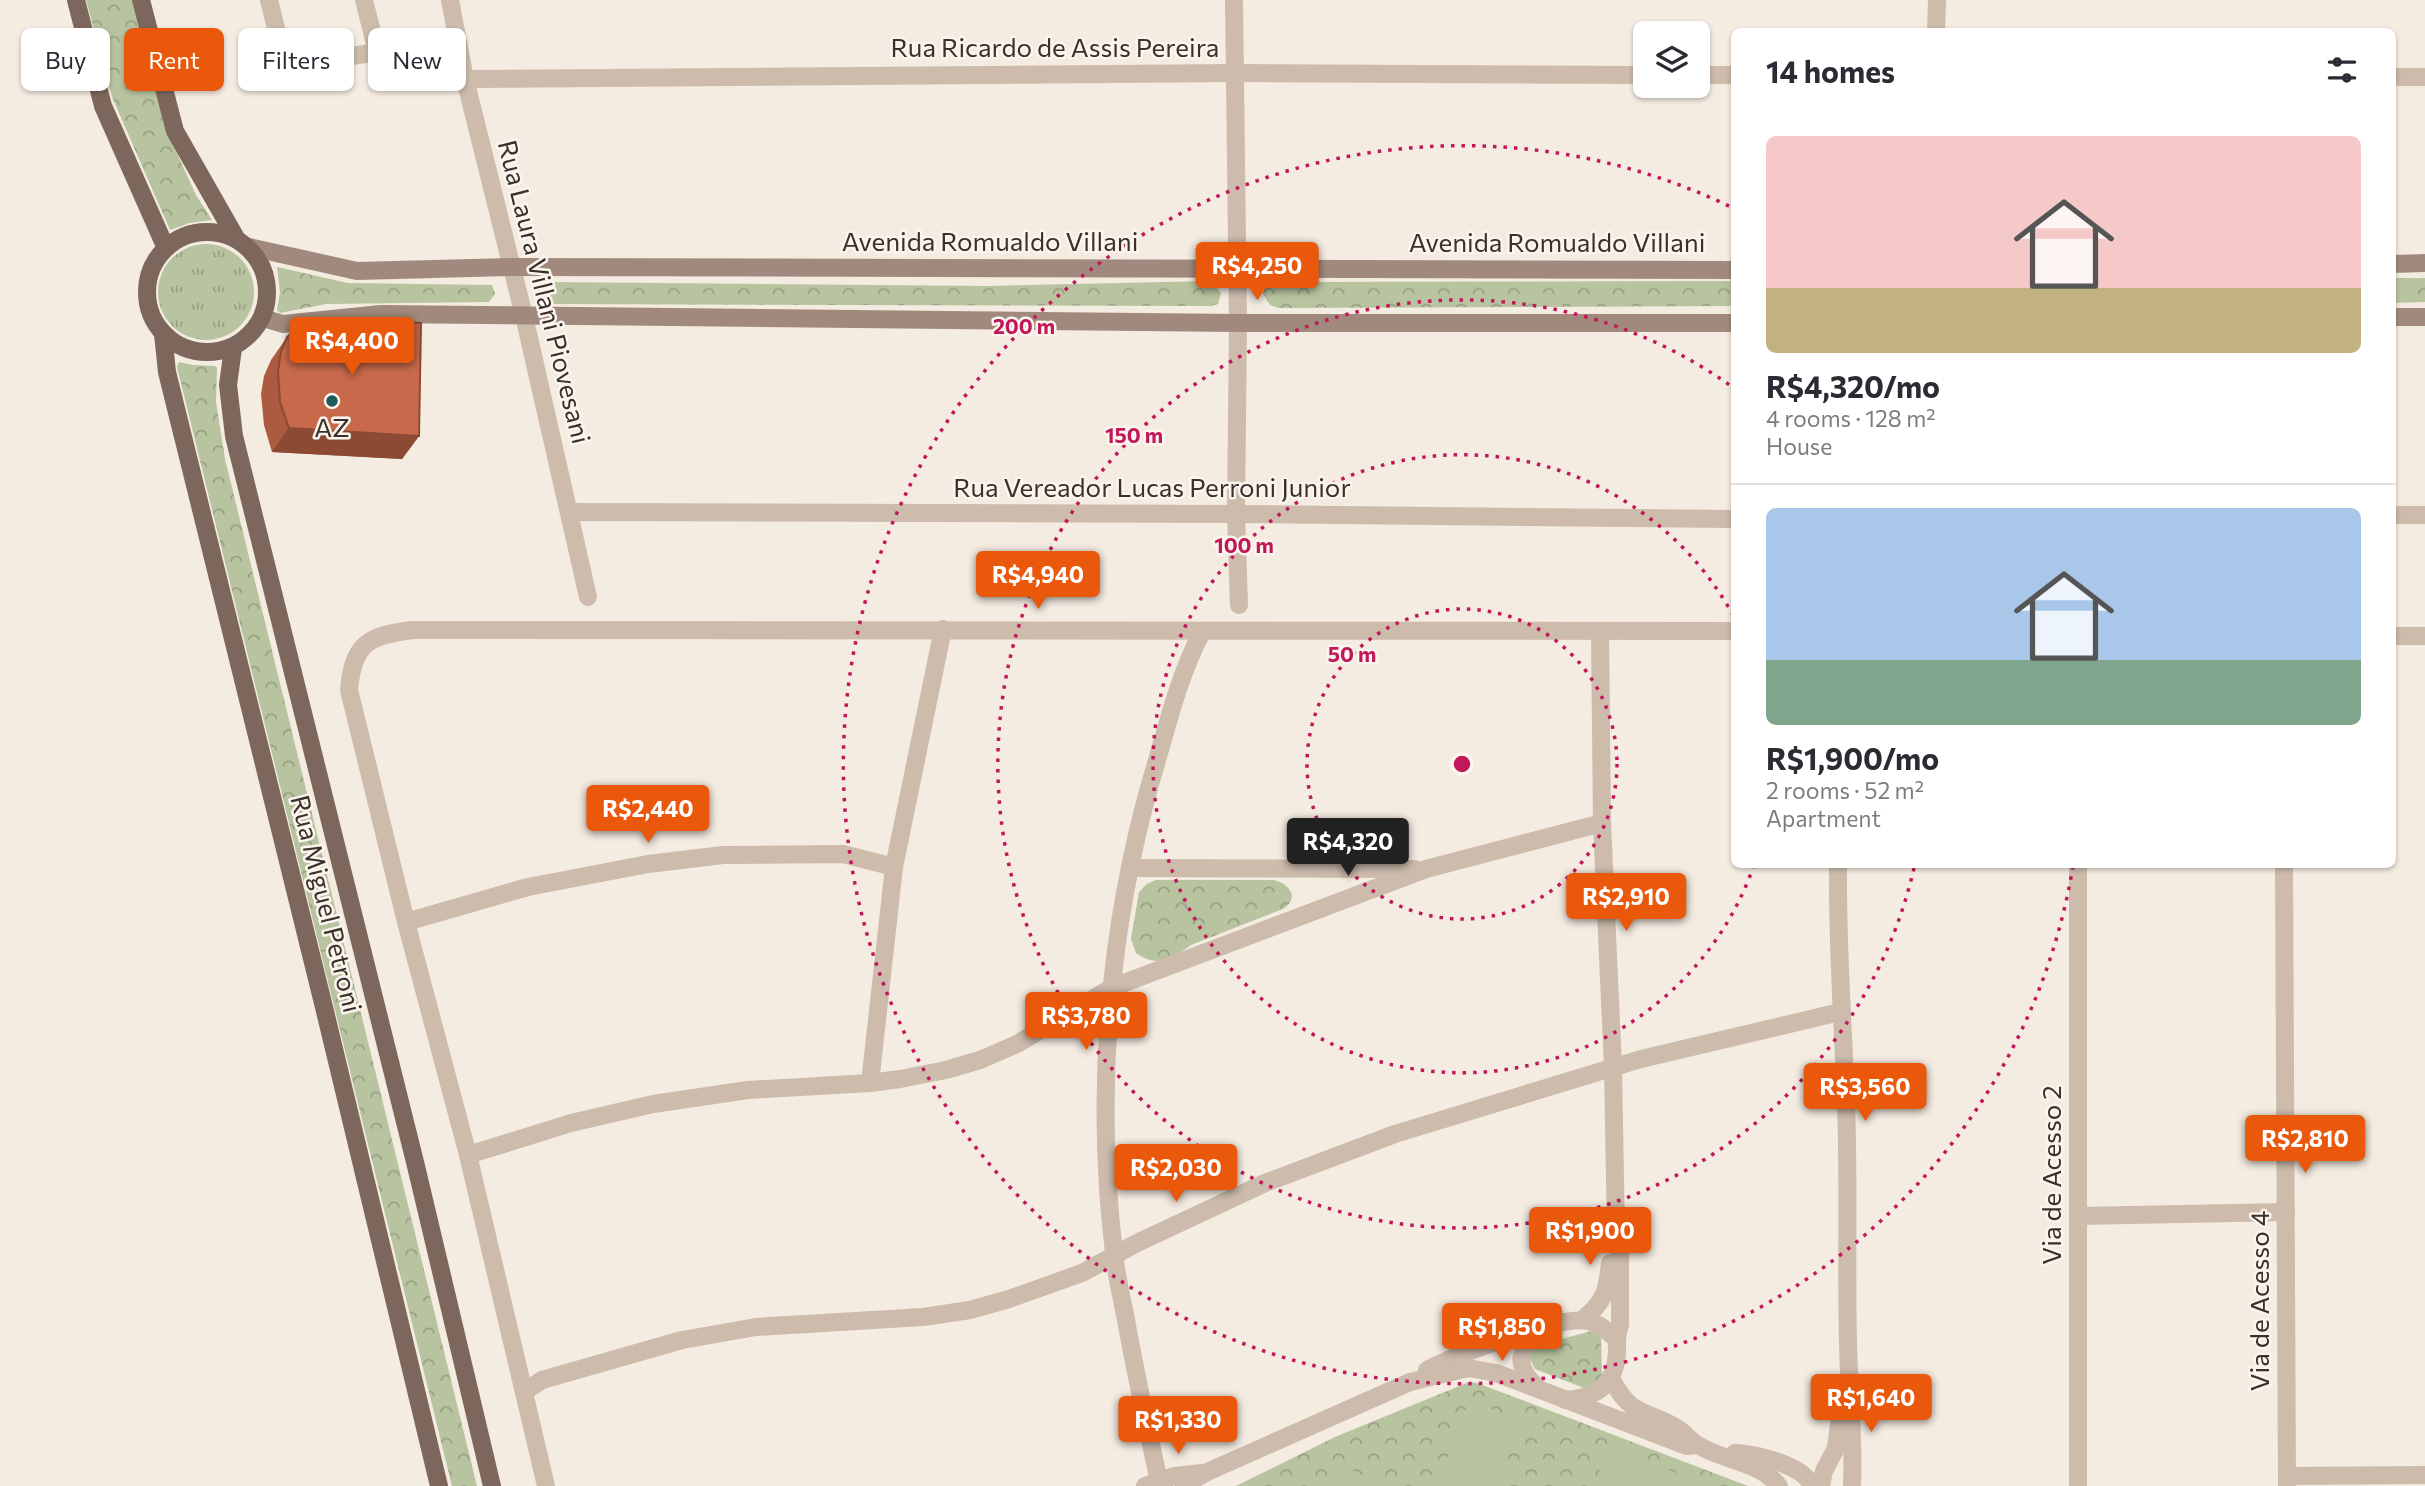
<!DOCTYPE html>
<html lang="en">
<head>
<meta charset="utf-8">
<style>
	:root { --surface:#fff; --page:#f2f2f3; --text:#2b2b33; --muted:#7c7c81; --line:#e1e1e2; --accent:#ea580c }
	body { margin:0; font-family:Commissioner,sans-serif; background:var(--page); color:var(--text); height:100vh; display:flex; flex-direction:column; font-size:26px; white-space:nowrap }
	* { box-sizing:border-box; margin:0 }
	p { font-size:23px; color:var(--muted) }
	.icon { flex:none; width:38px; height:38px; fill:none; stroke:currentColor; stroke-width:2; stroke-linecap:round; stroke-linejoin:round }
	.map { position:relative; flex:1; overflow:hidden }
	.drawer { position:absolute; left:1731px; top:28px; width:665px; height:840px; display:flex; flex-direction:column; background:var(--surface); border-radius:10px; box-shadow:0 2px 5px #0004 }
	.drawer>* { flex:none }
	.banner { position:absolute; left:21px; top:28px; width:665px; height:63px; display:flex; gap:14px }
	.buttons { position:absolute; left:1633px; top:21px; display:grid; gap:14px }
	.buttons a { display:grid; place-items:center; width:77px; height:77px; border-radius:10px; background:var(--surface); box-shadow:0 2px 5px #0004; font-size:35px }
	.price { position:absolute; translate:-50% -60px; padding:0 16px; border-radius:7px; background:var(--accent); color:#fff; font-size:23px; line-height:46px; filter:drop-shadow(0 2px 4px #0008) }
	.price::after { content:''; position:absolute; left:50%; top:42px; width:21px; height:16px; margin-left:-10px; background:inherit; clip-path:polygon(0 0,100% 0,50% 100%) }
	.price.selected { background:#222; color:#fff }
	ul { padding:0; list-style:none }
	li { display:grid; align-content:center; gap:14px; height:371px; padding:0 35px }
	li+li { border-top:2px solid var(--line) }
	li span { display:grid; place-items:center; height:217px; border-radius:10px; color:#555 }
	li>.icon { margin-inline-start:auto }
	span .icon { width:126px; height:126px; fill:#fffc; stroke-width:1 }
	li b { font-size:30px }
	h2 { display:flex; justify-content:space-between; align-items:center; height:84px; padding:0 35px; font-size:30px }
	.tag { padding:0 24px; border-radius:10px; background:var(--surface); box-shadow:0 2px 5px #0004; font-size:24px; line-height:63px }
	.tag.selected { background:var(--accent); color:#fff }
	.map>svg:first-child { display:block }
	.grass { fill:url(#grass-tufts) }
	.park { fill:url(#park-crowns) }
	.pitch { fill:#b8c4a0 }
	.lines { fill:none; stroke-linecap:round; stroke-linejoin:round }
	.street { stroke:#cdbbac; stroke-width:18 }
	.secondary { stroke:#a18a7d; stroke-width:18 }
	.primary { stroke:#7d675c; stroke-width:18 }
	.wall { fill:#ac5a40 }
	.shaded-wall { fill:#8c4a34 }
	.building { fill:#c8694b; stroke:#8c4a34; stroke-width:2 }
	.ring { fill:none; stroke:#c2185b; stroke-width:3.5; stroke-dasharray:3.5 7 }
	.poi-dot { fill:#1f5a5e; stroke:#fbf5ee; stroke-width:2.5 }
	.labels { text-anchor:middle; stroke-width:5; stroke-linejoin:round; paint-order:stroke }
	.street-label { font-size:26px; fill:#3b302b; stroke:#fbf5ee }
	.poi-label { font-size:26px; fill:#3b302b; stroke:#fbf5ee }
	.centre { fill:#c2185b; stroke:#fbf5ee; stroke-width:3.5 }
	.ring-label { font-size:21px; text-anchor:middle; font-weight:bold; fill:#c2185b; stroke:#fbf5ee; stroke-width:5; stroke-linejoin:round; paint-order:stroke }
</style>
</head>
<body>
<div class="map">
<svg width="2425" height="1486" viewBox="0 0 2425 1486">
	<defs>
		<pattern id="grass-tufts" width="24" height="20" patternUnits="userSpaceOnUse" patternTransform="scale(1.75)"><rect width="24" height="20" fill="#b8c4a0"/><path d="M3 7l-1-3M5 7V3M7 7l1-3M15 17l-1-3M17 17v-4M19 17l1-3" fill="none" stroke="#97a083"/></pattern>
		<pattern id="park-crowns" width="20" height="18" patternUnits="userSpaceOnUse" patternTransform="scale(1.75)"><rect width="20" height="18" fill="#b8c4a0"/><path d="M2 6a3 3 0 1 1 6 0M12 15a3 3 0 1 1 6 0" fill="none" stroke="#97a083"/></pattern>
	</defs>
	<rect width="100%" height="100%" fill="#f4ebe1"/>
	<circle class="grass" cx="206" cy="292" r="48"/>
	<g class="park">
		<polygon points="86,0 132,0 166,129 196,195 212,220 189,223 170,230 112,97"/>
		<polygon points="277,267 348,283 492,285 495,294 489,302 326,304 280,313 277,310 280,292"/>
		<polygon points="2392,278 2425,278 2425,302 2392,303"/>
		<polygon points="1211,281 1221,293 1218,304 1211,306 552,304 546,303 538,293 538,288 550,282 988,286"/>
		<polygon points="1734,281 1734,306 1279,308 1270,305 1263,294 1265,285 1271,282"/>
		<polygon points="179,362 193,365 215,366 217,368 216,402 225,459 477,1486 452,1486 177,367"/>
		<path d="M1156,880h118c16,4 26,18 9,29l-92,36c-18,13 -33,24 -55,8l-5,-14 8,-47 8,-8z"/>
		<polygon points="1591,1331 1601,1335 1602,1376 1600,1382 1584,1388 1535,1369 1529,1357 1537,1346"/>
		<polygon points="1469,1382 1477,1383 1748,1486 1236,1486 1335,1437"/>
	</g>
	<g class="pitch">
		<polygon points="1469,1401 1522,1420 1498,1486 1437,1486"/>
		<polygon points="1607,1448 1713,1486 1594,1486"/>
		<polygon points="1344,1466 1383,1486 1334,1486"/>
	</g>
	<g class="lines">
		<g class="street">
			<polyline points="269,0 283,57 287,64 294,65 377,52 458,44"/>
			<polyline points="364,0 377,52"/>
			<polyline points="450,0 465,79 524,316 588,597"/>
			<polyline points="1234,0 1238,323 1236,514 1239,605"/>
			<polyline points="1936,32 1937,0"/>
			<polyline points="1698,75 1734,75"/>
			<polyline points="2392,77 2425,77"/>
			<polyline points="465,79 1235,73 1645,75"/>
			<polyline points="570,512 1236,514 1734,519"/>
			<polyline points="2392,515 2425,515"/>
			<polyline points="2392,636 2425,636"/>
			<path d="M1838,864c-1,80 5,160 8,239 3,80 0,160 2,240 1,48 6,95 4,143"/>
			<polyline points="2284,864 2287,1486"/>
			<polyline points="1131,868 1415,869"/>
			<polyline points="406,922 528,887 648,864 723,855 843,854 894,867"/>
			<polyline points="870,1083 894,867 943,629"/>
			<polyline points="468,1155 571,1123 653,1104 748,1090 870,1083 900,1079 946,1070 980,1060 1017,1044 1111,988 1426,869 1602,823"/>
			<polyline points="2078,1216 2286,1212"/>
			<path d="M1582,1320c23,-18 25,-29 28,-57"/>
			<path d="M1536,1329c-18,26 -22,37 3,60"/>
			<path d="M1427,1370c30,-15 130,-55 161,-49 11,2 19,10 27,17"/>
			<path d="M1611,1378c20,39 33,31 66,50 8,5 13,13 21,17 25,16 61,16 81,41"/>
			<polyline points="524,1392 542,1380 682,1340 756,1327 923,1317 970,1310 1009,1299 1082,1273 1137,1243 1265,1183 1395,1134 1641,1059 1840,1012"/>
			<path d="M1565,1400c30,-2 50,-14 52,-47 0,-11 -1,-17 3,-28v-86l-4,-5 -3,-167 -11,-244 -2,-191"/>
			<path d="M1735,1453c21,1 69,12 77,33"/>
			<polyline points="2287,1476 2425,1475"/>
			<path d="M546,1486l-78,-331 -62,-233 -57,-232c4,-46 19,-55 64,-60l1321,1"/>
			<polyline points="1145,1486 1174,1476 1202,1473"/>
			<path d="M1160,1486c-12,-55 -24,-110 -34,-166 -4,-22 -10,-45 -12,-67 -19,-160 -6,-322 38,-476 15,-49 26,-100 50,-145"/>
			<polyline points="1184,1486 1205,1473 1410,1382 1468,1368 1496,1373 1687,1446 1696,1445"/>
			<polyline points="1821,1486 1824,1471 1836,1448 1842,1402"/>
			<polyline points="2078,1486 2078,864"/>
		</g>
		<g class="secondary">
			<polyline points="249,247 357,271 512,267 1734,270"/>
			<polyline points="2392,264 2425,263"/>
			<polyline points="2392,317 2425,317"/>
			<polyline points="263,318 283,324 381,314 1238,323 1734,323"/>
		</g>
		<g class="primary">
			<polyline points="76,0 103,106 165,246"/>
			<polyline points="141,0 175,131 236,238"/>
			<circle cx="207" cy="292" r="60"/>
			<polyline points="163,334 167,372 323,1003 439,1486"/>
			<polyline points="233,348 228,385 234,436 415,1162 492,1486"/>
		</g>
	</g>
	<polygon class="wall" points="287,337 419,436 402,459 272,452 264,425 261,394 264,376 271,360"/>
	<polygon class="shaded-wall" points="289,428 419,436 402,459 272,452"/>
	<polygon class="building" points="328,320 421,323 419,436 289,428 280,402 278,371 281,352 287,337 298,327 310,322"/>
	<g class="ring">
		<circle cx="1462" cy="764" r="155"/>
		<path d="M1754 865A309 309 0 1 1 1734 617"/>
		<path d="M1914 868A464 464 0 1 1 1731 386"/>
		<path d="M2073 866A619 619 0 1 1 1733 208"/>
	</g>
	<circle class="poi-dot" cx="332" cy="401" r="7"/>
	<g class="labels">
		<g class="street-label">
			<text x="1055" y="57">Rua Ricardo de Assis Pereira</text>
			<text x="990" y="251">Avenida Romualdo Villani</text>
			<text x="1557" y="252">Avenida Romualdo Villani</text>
			<text transform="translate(544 292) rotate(76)" y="9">Rua Laura Villani Piovesani</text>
			<text x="1152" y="497">Rua Vereador Lucas Perroni Junior</text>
			<text transform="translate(326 904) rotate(76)" y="9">Rua Miguel Petroni</text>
			<text transform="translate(2052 1175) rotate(-90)" y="9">Via de Acesso 2</text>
			<text transform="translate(2260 1301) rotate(-90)" y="9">Via de Acesso 4</text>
		</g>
		<g class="poi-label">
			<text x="332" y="437">AZ</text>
		</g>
	</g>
	<circle cx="1462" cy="764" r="10" class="centre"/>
	<g class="ring-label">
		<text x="1024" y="334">200 m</text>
		<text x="1134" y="443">150 m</text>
		<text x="1244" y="553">100 m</text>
		<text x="1352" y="662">50 m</text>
	</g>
</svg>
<div class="buttons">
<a><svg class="icon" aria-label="layers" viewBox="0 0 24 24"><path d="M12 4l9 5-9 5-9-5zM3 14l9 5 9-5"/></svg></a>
</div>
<b class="price" style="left:1257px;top:302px">R$4,250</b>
<b class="price" style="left:352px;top:377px">R$4,400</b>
<b class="price" style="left:1038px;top:611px">R$4,940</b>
<b class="price" style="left:648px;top:845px">R$2,440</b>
<b class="price selected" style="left:1348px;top:878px">R$4,320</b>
<b class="price" style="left:1626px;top:933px">R$2,910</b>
<b class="price" style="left:1086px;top:1052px">R$3,780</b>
<b class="price" style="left:1865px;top:1123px">R$3,560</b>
<b class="price" style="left:2305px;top:1175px">R$2,810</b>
<b class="price" style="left:1176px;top:1204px">R$2,030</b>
<b class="price" style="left:1590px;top:1267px">R$1,900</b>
<b class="price" style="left:1502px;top:1363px">R$1,850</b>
<b class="price" style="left:1871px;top:1434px">R$1,640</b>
<b class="price" style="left:1178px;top:1456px">R$1,330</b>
<div class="banner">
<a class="tag">Buy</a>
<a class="tag selected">Rent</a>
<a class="tag">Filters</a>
<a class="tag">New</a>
</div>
<section class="drawer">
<h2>14 homes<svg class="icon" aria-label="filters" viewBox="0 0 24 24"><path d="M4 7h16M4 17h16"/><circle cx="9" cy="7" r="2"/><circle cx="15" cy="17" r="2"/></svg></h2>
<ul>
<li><span style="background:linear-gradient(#f6c9c9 70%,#c2b280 0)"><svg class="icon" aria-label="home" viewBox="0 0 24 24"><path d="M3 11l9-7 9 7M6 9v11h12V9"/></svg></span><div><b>R$4,320/mo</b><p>4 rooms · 128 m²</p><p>House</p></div></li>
<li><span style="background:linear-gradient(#a9c7e8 70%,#7fa58c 0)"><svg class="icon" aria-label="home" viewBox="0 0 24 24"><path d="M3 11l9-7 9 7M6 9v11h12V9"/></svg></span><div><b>R$1,900/mo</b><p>2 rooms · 52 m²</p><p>Apartment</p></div></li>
</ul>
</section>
</div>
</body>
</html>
